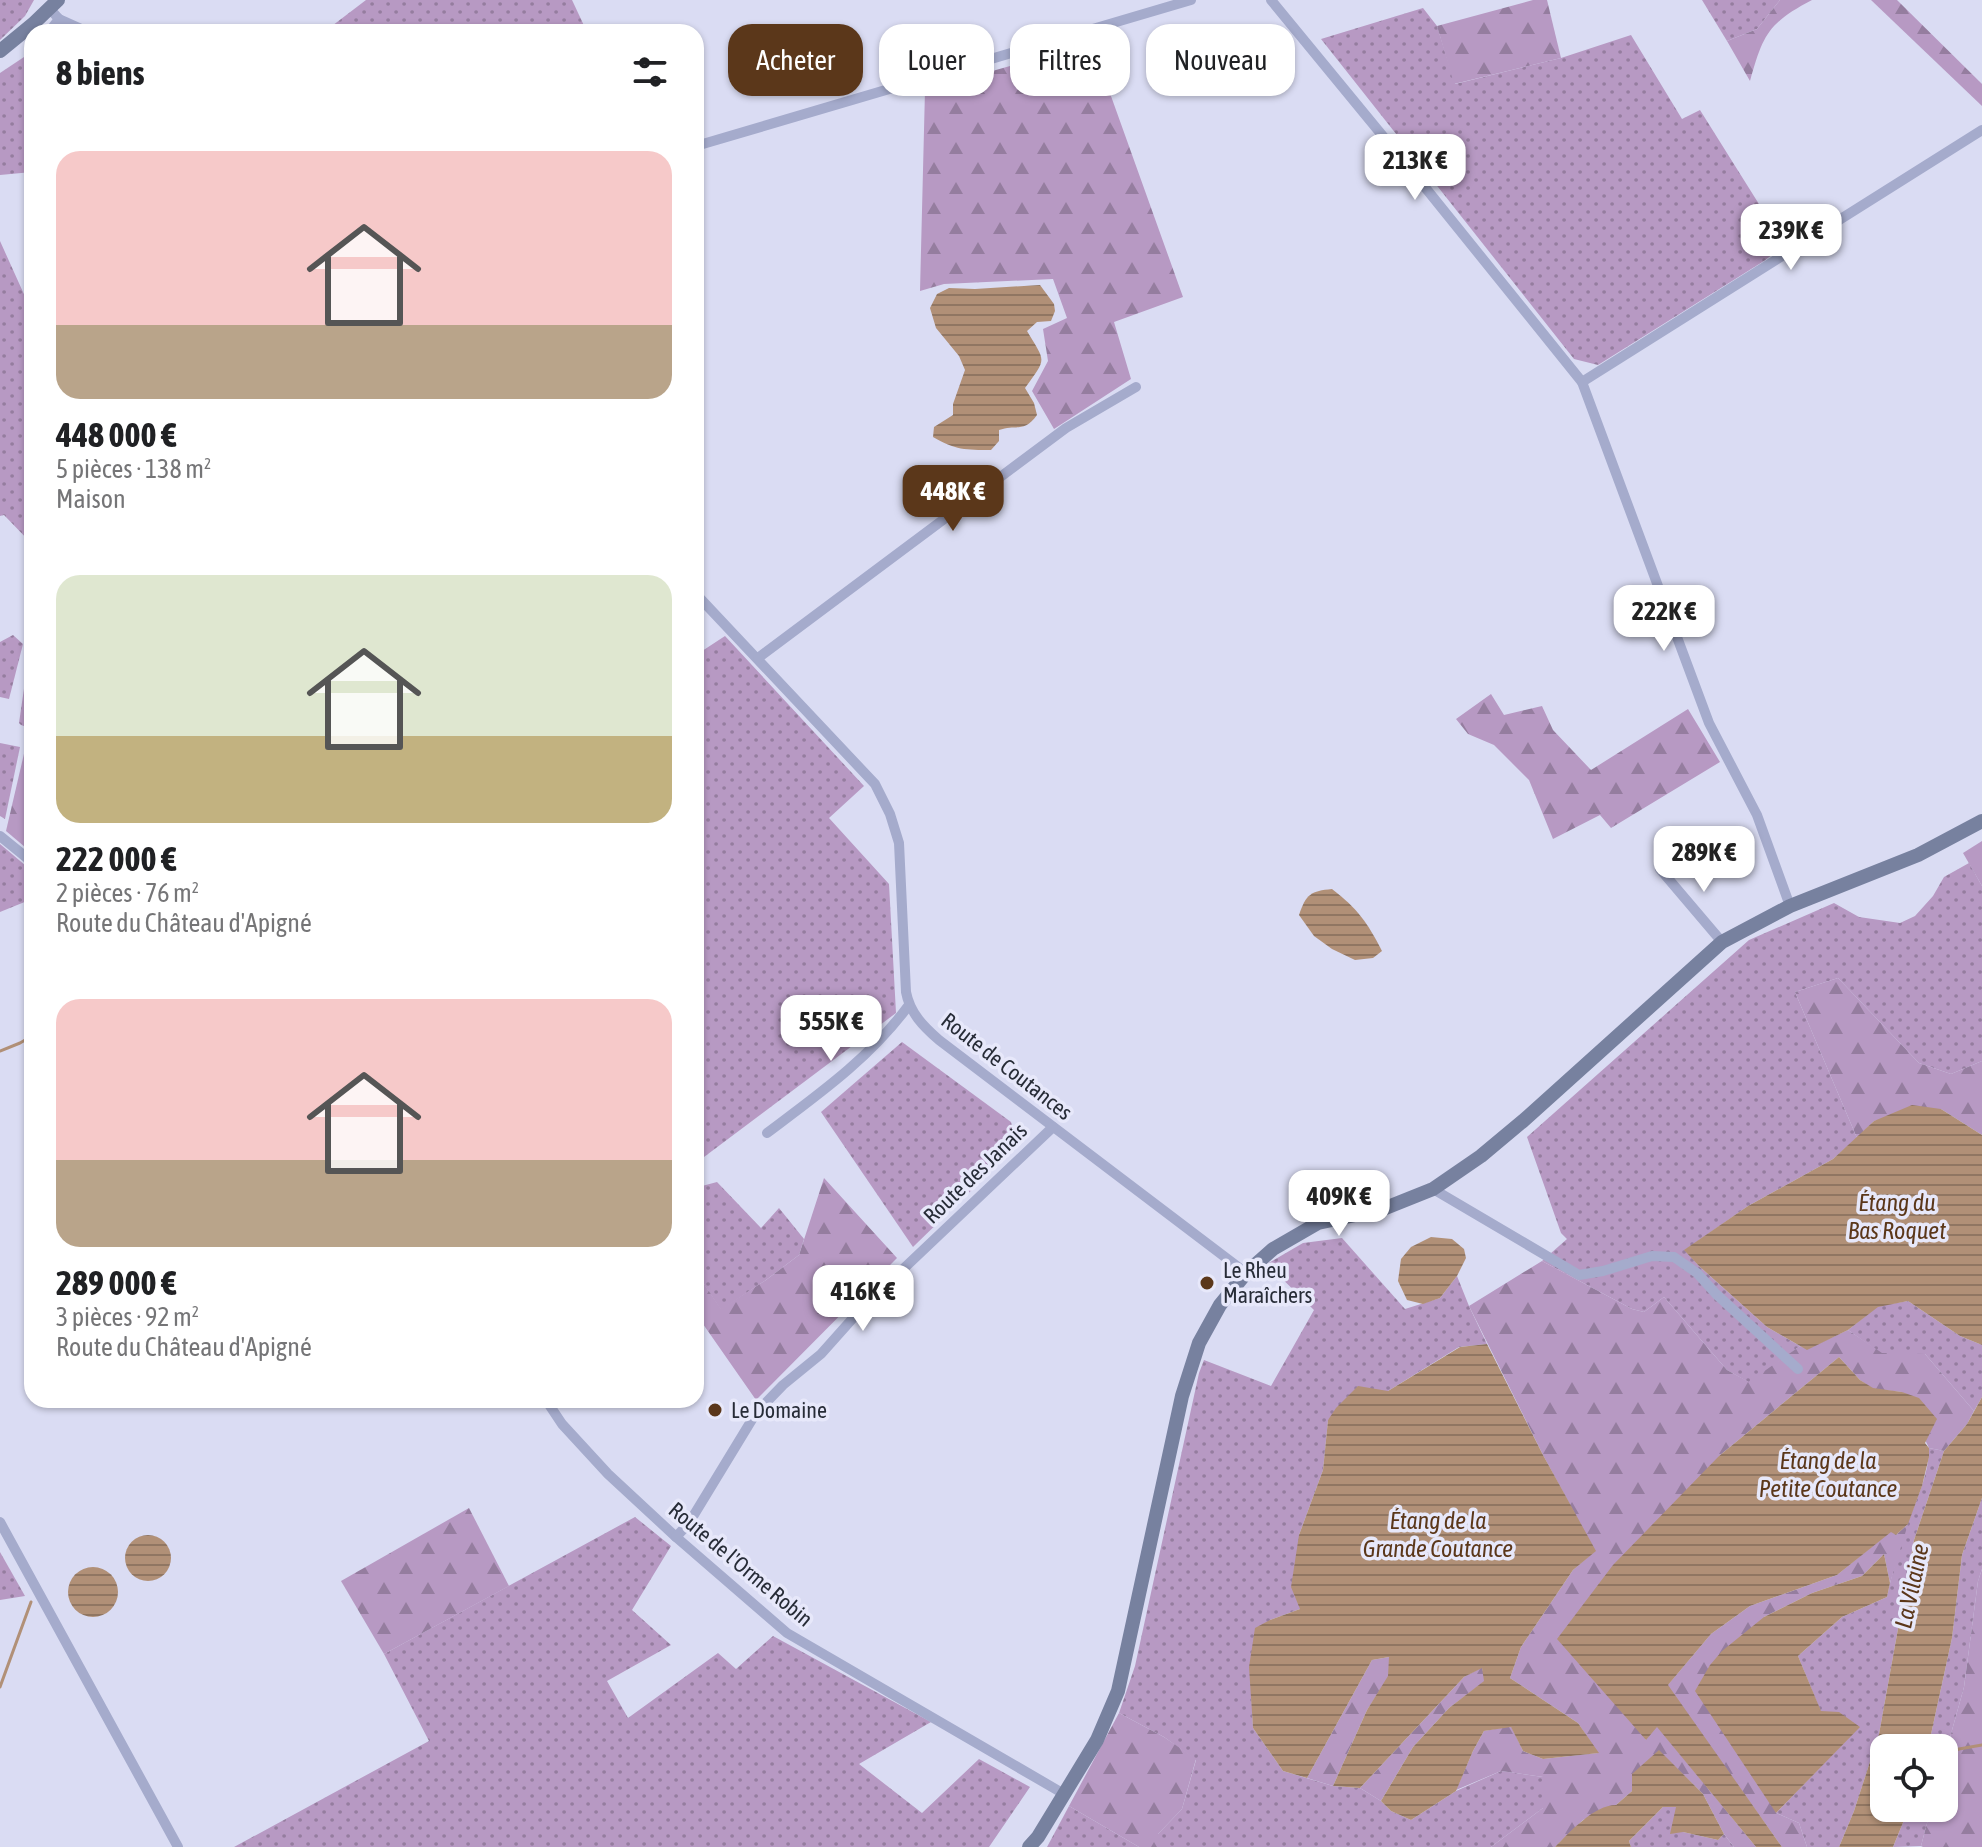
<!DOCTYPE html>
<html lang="fr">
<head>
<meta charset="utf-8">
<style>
	:root { --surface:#fff; --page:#f6f6f6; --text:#202124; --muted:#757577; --accent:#5b371a }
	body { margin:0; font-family:"Asap Condensed",sans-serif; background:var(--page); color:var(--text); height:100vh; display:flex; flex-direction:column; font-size:30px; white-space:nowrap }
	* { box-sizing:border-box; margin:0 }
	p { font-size:26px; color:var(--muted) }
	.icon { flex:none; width:44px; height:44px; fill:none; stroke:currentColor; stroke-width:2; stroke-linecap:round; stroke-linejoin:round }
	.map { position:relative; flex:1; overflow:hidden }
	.details { position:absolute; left:24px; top:24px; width:680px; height:1384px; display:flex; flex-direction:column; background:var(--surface); border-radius:24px; box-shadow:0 2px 6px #0004 }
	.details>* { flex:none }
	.hud { position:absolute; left:728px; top:24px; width:760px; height:72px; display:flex; gap:16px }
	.buttons { position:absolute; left:1870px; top:1734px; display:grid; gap:16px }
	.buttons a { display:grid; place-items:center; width:88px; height:88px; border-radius:16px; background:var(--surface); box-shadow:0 2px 6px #0004; font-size:40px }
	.price { position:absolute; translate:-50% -68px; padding:0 18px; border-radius:16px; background:#fff; color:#222; font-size:26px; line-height:52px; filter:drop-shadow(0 2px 4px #0008) }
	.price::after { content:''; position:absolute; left:50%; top:48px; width:24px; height:18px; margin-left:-12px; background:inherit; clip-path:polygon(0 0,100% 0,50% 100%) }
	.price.selected { background:var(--accent); color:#fff }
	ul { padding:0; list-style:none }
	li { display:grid; align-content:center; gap:16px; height:424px; padding:0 32px }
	li span { display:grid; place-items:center; height:248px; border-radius:24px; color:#555 }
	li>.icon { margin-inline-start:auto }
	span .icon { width:144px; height:144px; fill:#fffc; stroke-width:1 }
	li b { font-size:34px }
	h2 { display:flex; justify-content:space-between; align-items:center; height:96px; padding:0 32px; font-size:34px }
	.tag { padding:0 28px; border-radius:24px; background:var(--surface); box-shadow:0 2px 6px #0004; font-size:28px; line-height:72px }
	.tag.selected { background:var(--accent); color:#fff }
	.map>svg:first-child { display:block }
	.green { fill:url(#green-dots) }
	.forest { fill:url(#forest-firs) }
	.water { fill:url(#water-rules) }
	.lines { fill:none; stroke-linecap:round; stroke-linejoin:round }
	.stream { stroke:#b19077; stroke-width:3 }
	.street { stroke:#a5abcc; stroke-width:10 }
	.secondary { stroke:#77819f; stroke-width:14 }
	.poi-dot { fill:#5b371a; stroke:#e7e8fa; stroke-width:3 }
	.labels { text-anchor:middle; stroke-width:7; stroke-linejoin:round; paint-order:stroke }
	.street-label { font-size:22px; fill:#272c37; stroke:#e7e8fa }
	.poi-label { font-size:22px; fill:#272c37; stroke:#e7e8fa; text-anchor:start }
	.water-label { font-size:24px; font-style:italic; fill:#5b371a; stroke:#e7e8fa }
</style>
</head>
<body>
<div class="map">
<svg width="1982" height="1847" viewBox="0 0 1982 1847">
	<defs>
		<pattern id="green-dots" width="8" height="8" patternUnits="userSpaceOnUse" patternTransform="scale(2)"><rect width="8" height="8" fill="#b799c3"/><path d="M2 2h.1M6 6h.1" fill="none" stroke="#957d9f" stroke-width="1.8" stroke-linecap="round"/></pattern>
		<pattern id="forest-firs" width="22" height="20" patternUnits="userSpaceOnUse" patternTransform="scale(2)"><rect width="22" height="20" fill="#b799c3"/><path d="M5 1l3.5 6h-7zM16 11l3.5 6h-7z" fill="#957d9f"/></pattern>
		<pattern id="water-rules" width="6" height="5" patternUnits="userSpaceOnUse" patternTransform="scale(2)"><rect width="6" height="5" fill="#b19077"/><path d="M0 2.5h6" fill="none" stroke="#907662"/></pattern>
	</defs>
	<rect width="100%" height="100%" fill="#dadcf3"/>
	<g class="green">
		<polygon points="0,0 34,0 25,16 0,40"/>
		<polygon points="366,0 572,0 587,32 324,32"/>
		<polygon points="1702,0 1780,0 1757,29 1727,41"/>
		<polygon points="1423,8 1437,26 1455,84 1561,58 1631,35 1682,119 1700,110 1779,236 1777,251 1764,261 1598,365 1574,359 1321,39"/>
		<polygon points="30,53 32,172 0,175 0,73"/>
		<polygon points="0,241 32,312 32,544 4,515 0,516"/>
		<polygon points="32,634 32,729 21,725 19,723"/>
		<polygon points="13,635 23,644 9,699 0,697 0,642"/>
		<polygon points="725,636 864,786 829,818 889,884 896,1013 696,1163 696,655"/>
		<polygon points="0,743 20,747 5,819 0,816"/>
		<polygon points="0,844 32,871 32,899 0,912"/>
		<polygon points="1969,863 1982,886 1982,1061 1951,1074 1919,1063 1838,978 1795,992 1857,1138 1833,1159 1748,1206 1685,1250 1699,1266 1767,1327 1800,1346 1750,1383 1727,1370 1664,1297 1644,1312 1632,1309 1542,1261 1567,1239 1561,1233 1527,1137 1749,940 1834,903 1859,917 1900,923 1915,916 1933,896 1944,877"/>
		<polygon points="902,1042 1011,1122 1017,1146 913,1247 821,1112"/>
		<polygon points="696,1180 702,1186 717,1182 761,1228 779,1208 804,1239 799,1255 766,1280 721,1310 696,1272"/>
		<polygon points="1342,1238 1405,1309 1440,1298 1457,1276 1469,1306 1487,1344 1459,1347 1388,1391 1328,1420 1323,1470 1299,1535 1300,1609 1270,1620 1250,1667 1253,1728 1283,1771 1333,1786 1360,1788 1381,1801 1391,1811 1411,1820 1456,1791 1501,1771 1543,1777 1543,1808 1491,1847 1158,1847 1158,1834 1182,1809 1196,1760 1164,1737 1119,1713 1135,1666 1199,1373 1204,1360 1271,1386 1314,1310 1267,1264 1303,1243"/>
		<polygon points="1908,1301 1960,1336 1982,1345 1982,1397 1974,1411 1925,1354 1882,1354 1848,1330 1878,1306"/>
		<path d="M1929,1448l15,3 -30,89 -35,194 -25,77 -15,36h-32l-8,-24 -23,-10 83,-86 -38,-15 -23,-56 44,-39 45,-20c5,-25 13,-51 21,-75 9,-24 21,-48 21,-74z"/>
		<polygon points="1982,1498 1982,1569 1978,1581 1964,1687 1944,1759 1944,1748 1928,1748 1952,1638 1962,1555"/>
		<polygon points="635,1517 671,1546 632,1610 671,1645 607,1681 628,1718 718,1653 736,1669 773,1636 931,1722 859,1764 922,1813 979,1759 1030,1787 989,1847 234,1847 429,1741 384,1654"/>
		<polygon points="0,1552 25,1596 0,1600"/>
		<polygon points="1069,1806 1139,1847 1047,1847"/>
		<polygon points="1676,1806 1683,1832 1718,1840 1724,1834 1734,1847 1631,1847 1629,1841 1663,1807"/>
		<polygon points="1909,1808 1931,1808 1921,1846 1893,1847"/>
	</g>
	<g class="forest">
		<polygon points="1533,0 1547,0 1561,58 1454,84 1437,26"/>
		<path d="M1780,0h32c-44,23 -49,35 -62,81l-23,-40 30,-12z"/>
		<polygon points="1871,0 1897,0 1982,84 1982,106"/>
		<polygon points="1092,43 1183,297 1114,322 1131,379 1054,429 1032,391 1048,361 1043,329 1067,318 1053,279 944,284 920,291 925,90"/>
		<polygon points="1491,694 1504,715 1542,706 1553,730 1591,770 1688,709 1720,762 1611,828 1600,815 1553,839 1529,780 1494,745 1468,734 1456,719"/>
		<polygon points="30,728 32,729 32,853 6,831"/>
		<polygon points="1982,841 1982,886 1963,853"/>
		<polygon points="1838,978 1919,1063 1951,1074 1982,1061 1982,1135 1941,1109 1874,1121 1857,1138 1795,992"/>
		<polygon points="824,1178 897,1258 756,1400 696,1314 696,1272 721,1309 766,1280 799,1255"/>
		<polygon points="1542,1261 1632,1309 1644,1312 1664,1297 1727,1370 1749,1382 1800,1346 1807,1349 1848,1330 1882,1353 1925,1354 1974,1411 1967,1424 1944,1451 1929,1448 1902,1392 1873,1389 1860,1380 1839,1357 1719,1456 1645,1740 1657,1726 1756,1847 1734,1847 1724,1834 1703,1794 1659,1751 1632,1791 1616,1805 1583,1820 1555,1847 1491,1847 1543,1808 1543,1777 1501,1771 1456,1790 1473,1751 1484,1731 1511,1726 1523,1751 1543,1759 1598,1753 1578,1723 1510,1678 1521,1647 1573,1570 1595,1551 1543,1455 1469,1306"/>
		<polygon points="469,1508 509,1586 384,1654 341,1581"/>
		<polygon points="1908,1524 1890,1583 1884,1554 1862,1576 1812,1593 1764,1617 1776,1813 1799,1823 1807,1847 1782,1847 1667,1686 1711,1634 1750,1606 1837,1575 1891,1531 1896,1535"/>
		<polygon points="1982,1569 1982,1847 1923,1847 1921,1846 1931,1808 1944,1808 1944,1759 1964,1687 1978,1581"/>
		<polygon points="1389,1657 1389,1676 1367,1710 1333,1786 1307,1778 1372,1660"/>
		<polygon points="1482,1667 1485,1681 1449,1708 1413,1747 1381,1801 1360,1788 1464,1677"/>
		<polygon points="1119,1713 1164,1737 1196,1759 1182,1809 1158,1834 1158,1847 1139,1847 1069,1806"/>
	</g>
	<g class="water">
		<path d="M1040,285l14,19 1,7 -4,10 -14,1 -10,9c19,32 20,26 -2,57l9,15 3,12c-13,18 -20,9 -38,15v11l-8,9c-25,0 -36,0 -58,-13l1,-10 19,-12v-11l12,-34 -6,-14 -23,-28 -6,-20 7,-14 12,-6 26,1z"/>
		<path d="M1332,889c26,20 35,33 50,62l-9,7 -18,2 -23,-11 -18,-13 -15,-21c7,-21 12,-24 33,-26z"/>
		<polygon points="1912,1105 1941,1109 1982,1135 1982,1345 1960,1336 1908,1301 1878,1307 1848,1330 1807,1350 1767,1327 1699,1266 1684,1250 1748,1206 1833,1159 1874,1121"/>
		<polygon points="1431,1237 1452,1239 1464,1249 1466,1258 1457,1276 1440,1298 1423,1304 1407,1300 1398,1281 1401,1259 1411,1247"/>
		<polygon points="1487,1344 1543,1455 1596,1551 1573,1570 1521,1647 1510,1678 1578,1723 1599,1753 1543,1759 1523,1751 1511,1727 1484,1731 1473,1751 1456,1791 1411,1820 1391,1811 1381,1801 1413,1747 1449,1708 1484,1681 1482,1668 1464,1677 1360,1788 1333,1786 1367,1710 1388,1676 1389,1657 1372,1660 1307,1778 1283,1771 1253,1728 1249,1667 1255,1628 1270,1620 1300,1609 1291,1587 1299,1535 1323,1470 1328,1420 1336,1408 1358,1386 1388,1391 1460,1347"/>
		<polygon points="1839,1357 1860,1380 1873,1388 1902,1392 1919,1398 1937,1419 1925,1443 1929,1448 1929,1457 1922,1486 1908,1524 1896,1535 1891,1532 1837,1575 1750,1606 1711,1634 1668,1685 1782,1847 1756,1847 1657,1727 1646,1740 1557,1639 1613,1565 1719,1456"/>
		<polygon points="1982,1397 1982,1498 1962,1555 1952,1638 1928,1748 1884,1748 1884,1808 1909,1808 1893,1847 1839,1847 1854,1811 1879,1734 1914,1540 1944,1451 1967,1424"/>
		<circle cx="148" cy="1558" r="23"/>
		<polygon points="1884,1554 1890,1583 1887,1597 1842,1617 1798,1656 1821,1711 1839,1712 1860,1727 1776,1813 1695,1691 1710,1665 1722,1651 1764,1617 1812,1593 1862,1576"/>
		<circle cx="93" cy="1592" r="25"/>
		<path d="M1659,1750l44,44 21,40 -6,6 -35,-8 -13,2 6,-27h-13l-34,34 2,6h-76c15,-15 39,-42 61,-42l16,-14v-17z"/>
	</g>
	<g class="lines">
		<g class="stream">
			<polyline points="0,1051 20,1043 32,1036"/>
			<polyline points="0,1687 31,1602"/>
			<polyline points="1944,1754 1959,1749 1982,1745"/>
		</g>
		<g class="street">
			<polyline points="1271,0 1428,191 1582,382 1709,723 1757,815 1790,906"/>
			<polyline points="50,9 59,19 88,32"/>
			<polyline points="49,32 59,19"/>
			<polyline points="696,146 1191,0"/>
			<polyline points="1582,382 1982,130"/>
			<path d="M696,594l179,190 15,30 9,29 7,149c4,21 17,34 33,48l307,233"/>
			<polyline points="758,658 1066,428 1136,387"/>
			<polyline points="0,836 32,862"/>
			<polyline points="1660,869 1722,942"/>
			<path d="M767,1133c52,-39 103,-75 142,-128"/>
			<polyline points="1433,1189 1579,1275 1603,1271 1652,1256 1674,1257 1697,1273 1716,1294 1798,1369"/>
			<polyline points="546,1400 562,1424 608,1474 676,1537 787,1633 1064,1794"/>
			<polyline points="0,1522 178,1847"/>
			<polyline points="676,1537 689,1523 756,1413 783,1385 821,1354 862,1308 1053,1127"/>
		</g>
		<g class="secondary">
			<polyline points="0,51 33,24 58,0"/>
			<polyline points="1029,1847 1038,1837 1097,1740 1118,1691 1182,1396 1199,1343 1220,1305 1246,1273 1273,1249 1318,1223 1383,1209 1433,1189 1481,1156 1523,1121 1722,942 1790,906 1918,855 1982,821"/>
		</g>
	</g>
	<g class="poi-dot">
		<circle cx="1207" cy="1283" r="8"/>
		<circle cx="715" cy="1410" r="8"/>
	</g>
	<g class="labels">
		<g class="street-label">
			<text transform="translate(1007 1066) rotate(38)" y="8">Route de Coutances</text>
			<text transform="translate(975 1173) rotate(-44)" y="8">Route des Janais</text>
			<text transform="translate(741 1564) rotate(40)" y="8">Route de l'Orme Robin</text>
		</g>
		<g class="poi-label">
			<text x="1223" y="1278">Le Rheu<tspan x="1223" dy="25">Maraîchers</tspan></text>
			<text x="731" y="1418">Le Domaine</text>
		</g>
		<g class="water-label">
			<text x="1897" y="1211">Étang du<tspan x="1897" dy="28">Bas Roquet</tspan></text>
			<text x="1828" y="1469">Étang de la<tspan x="1828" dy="28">Petite Coutance</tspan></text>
			<text x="1438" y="1529">Étang de la<tspan x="1438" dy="28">Grande Coutance</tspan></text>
			<text transform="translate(1912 1586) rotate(-78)" y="8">La Vilaine</text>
		</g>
	</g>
</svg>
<div class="buttons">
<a><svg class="icon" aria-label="locate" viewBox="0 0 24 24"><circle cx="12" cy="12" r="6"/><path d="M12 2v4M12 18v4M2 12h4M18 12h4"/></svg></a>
</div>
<b class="price" style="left:1415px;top:202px">213K €</b>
<b class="price" style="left:1791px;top:272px">239K €</b>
<b class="price selected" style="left:953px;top:533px">448K €</b>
<b class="price" style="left:1664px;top:653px">222K €</b>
<b class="price" style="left:1704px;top:894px">289K €</b>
<b class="price" style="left:831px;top:1063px">555K €</b>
<b class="price" style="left:1339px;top:1238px">409K €</b>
<b class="price" style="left:863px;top:1333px">416K €</b>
<div class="hud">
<a class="tag selected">Acheter</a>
<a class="tag">Louer</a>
<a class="tag">Filtres</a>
<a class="tag">Nouveau</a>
</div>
<section class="details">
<h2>8 biens<svg class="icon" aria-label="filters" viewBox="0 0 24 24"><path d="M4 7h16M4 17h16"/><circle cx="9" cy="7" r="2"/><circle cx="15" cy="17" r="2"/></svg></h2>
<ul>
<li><span style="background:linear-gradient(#f6c9c9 70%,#b9a48a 0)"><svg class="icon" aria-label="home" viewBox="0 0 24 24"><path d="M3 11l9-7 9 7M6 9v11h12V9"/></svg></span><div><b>448 000 €</b><p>5 pièces · 138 m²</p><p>Maison</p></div></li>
<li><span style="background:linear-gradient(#dfe7d0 65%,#c2b280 0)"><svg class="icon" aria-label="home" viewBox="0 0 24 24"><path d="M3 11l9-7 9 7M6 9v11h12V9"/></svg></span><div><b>222 000 €</b><p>2 pièces · 76 m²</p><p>Route du Château d'Apigné</p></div></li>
<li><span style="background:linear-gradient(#f6c9c9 65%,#b9a48a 0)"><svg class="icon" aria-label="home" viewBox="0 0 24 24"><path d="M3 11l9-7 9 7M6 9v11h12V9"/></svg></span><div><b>289 000 €</b><p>3 pièces · 92 m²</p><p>Route du Château d'Apigné</p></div></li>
</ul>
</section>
</div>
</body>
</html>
